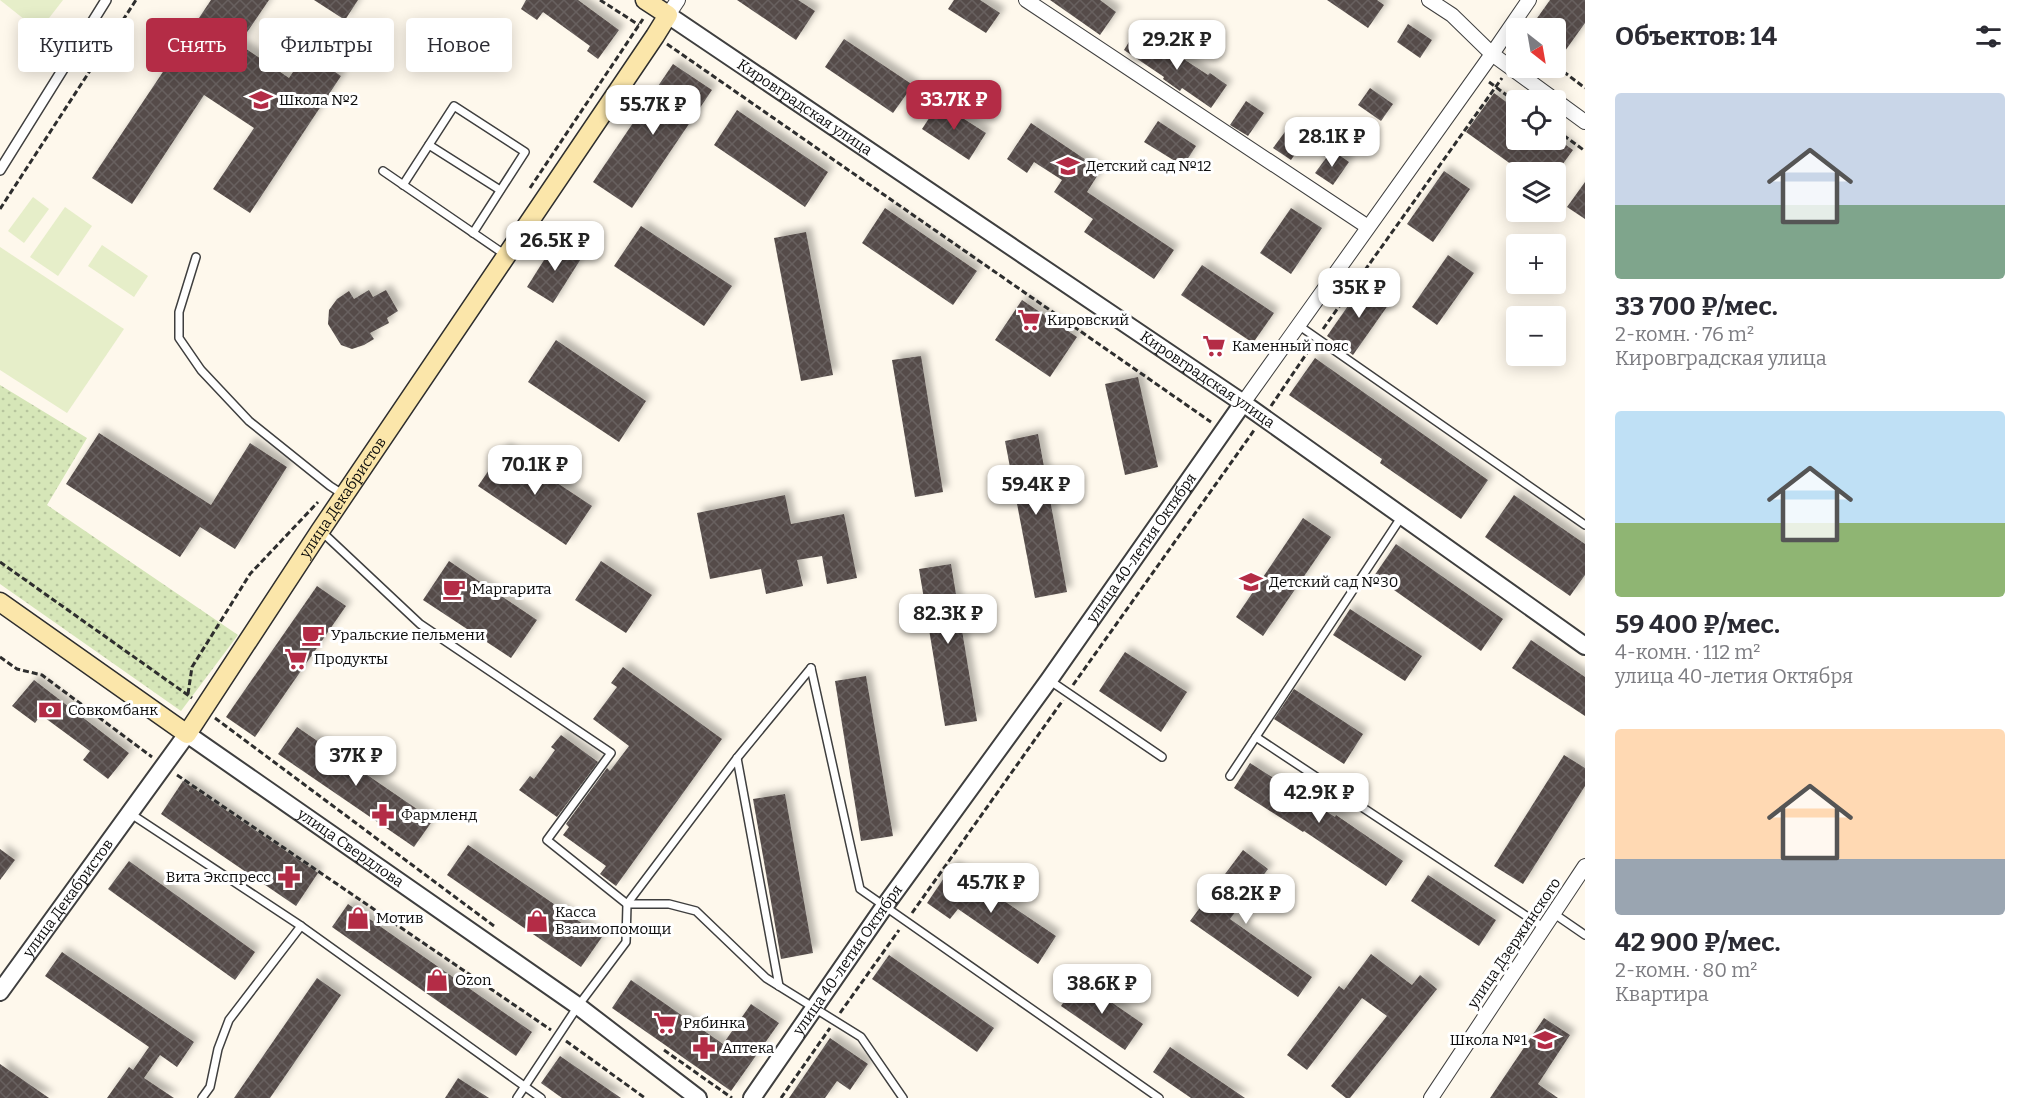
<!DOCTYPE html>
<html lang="ru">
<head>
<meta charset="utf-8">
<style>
	:root { --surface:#fff; --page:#f7f7f7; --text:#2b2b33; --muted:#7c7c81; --accent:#b42c46 }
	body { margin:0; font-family:Bitter,serif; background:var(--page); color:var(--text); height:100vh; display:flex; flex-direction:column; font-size:22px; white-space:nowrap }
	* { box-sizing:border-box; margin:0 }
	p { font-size:20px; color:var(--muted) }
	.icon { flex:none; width:33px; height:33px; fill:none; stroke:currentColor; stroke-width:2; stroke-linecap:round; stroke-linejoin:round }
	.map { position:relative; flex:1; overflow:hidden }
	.details { display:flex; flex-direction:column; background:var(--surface); width:450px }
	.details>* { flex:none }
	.guide { position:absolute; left:18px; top:18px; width:570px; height:54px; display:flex; gap:12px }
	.needle { width:39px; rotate:149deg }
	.tools { position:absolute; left:1506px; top:18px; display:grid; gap:12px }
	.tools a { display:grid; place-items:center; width:60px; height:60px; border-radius:6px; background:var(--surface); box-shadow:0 3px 15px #0003; font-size:30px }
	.price { position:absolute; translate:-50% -51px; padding:0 14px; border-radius:12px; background:#fff; color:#222; font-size:20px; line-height:39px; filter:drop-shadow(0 2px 3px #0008) }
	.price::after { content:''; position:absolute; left:50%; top:36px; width:18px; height:14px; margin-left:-9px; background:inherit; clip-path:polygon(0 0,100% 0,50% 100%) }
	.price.current { background:var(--accent); color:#fff }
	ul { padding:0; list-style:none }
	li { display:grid; align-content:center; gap:12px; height:318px; padding:0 30px }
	li span { display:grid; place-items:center; height:186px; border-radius:6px; color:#555 }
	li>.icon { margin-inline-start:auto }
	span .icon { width:108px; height:108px; fill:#fffc; stroke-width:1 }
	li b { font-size:26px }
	h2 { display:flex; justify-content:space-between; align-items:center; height:72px; padding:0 30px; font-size:26px }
	.pill { padding:0 21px; border-radius:6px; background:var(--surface); box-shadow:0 3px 15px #0003; font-size:21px; line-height:54px }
	.pill.current { background:var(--accent); color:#fff }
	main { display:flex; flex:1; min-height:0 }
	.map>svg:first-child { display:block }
	.grass { fill:url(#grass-dots) }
	.pitch { fill:#e6eec9 }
	.building { fill:url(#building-cross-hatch); filter:url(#shadow) }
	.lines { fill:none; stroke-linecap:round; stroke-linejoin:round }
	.service-casing { stroke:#3f3f3f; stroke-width:10 }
	.pedestrian-casing { stroke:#3f3f3f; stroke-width:12 }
	.minor-casing { stroke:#3f3f3f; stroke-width:16 }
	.tertiary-casing { stroke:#3f3f3f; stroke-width:20 }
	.secondary-casing { stroke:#2e2e2e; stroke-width:21 }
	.path { stroke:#2e2e2e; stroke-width:3; stroke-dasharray:6 3; stroke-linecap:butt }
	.service { stroke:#fff; stroke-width:7 }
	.pedestrian { stroke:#fff; stroke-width:9 }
	.minor { stroke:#fff; stroke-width:14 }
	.tertiary { stroke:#fff; stroke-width:16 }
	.secondary { stroke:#fbe6aa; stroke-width:18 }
	.labels { text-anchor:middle; stroke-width:6; stroke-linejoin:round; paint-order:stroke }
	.poi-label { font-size:15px; fill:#0c0c0c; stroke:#fff; text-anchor:start }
	.street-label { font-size:15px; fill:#0c0c0c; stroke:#fff }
</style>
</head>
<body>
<main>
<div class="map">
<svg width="1585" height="1098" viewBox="0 0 1585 1098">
	<defs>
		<pattern id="grass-dots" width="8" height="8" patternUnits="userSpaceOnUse" patternTransform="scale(1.5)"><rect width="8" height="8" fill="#d6e6b8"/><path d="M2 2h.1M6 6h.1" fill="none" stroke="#b6c49d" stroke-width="1.8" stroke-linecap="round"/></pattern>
		<pattern id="building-cross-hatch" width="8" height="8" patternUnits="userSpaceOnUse" patternTransform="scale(1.5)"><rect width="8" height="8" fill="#544c49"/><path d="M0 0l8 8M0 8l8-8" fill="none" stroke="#68615f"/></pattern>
		<filter id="shadow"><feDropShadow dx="5.5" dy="-5.5" stdDeviation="3" flood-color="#0004"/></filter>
	</defs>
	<rect width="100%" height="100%" fill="#fef8ec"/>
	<polygon class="grass" points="0,385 87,438 47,505 238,635 181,711 0,584"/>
	<g class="pitch">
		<polygon points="0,0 63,0 39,31"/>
		<polygon points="33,197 49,209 24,243 8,231"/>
		<polygon points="65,207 92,226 58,276 30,257"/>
		<polygon points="102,245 148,276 134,297 88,266"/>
		<polygon points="0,247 124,329 67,413 0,370"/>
	</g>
	<g class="building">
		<polygon points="211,0 269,0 239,44 289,78 306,52 341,76 250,213 213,189 254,128 204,95 132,204 92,178"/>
		<polygon points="314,0 358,0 345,20"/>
		<polygon points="526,0 578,0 619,30 598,59 587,51 590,46 543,12 537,20 521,9"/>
		<polygon points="737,0 798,0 815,11 796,40"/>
		<polygon points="954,0 980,0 1000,13 986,33 948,9"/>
		<polygon points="1050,0 1100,0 1116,12 1100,35"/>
		<polygon points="1327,0 1377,0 1384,5 1368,28"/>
		<polygon points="1550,0 1585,0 1585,23 1565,51 1556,44 1556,28 1530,28"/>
		<polygon points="1408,24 1432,40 1420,58 1397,42"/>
		<polygon points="1135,32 1176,60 1179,56 1208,75 1210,73 1227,85 1211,108 1182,88 1180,91 1163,79 1164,77 1124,50"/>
		<polygon points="844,39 913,85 893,113 825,67"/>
		<polygon points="673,64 712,90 632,208 593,182"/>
		<polygon points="1370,88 1393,104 1381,121 1358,105"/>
		<polygon points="1494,93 1516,109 1516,140 1559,140 1573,150 1557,172 1522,172 1466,132"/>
		<polygon points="1246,101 1264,113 1248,136 1230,125"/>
		<polygon points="939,103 986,133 969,160 922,129"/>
		<polygon points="737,110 828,172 805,207 714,145"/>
		<polygon points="1158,121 1196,146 1183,166 1144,142"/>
		<polygon points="1031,123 1101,170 1087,192 1174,250 1154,279 1084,232 1093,219 1054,192 1062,180 1034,162 1027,173 1007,159"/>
		<polygon points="1290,125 1307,137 1291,160 1273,148"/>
		<polygon points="1332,150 1349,162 1333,185 1315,173"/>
		<polygon points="1444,171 1470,189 1433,242 1407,224"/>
		<polygon points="1585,182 1585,219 1567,207"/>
		<polygon points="885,208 977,271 953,305 862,243"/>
		<polygon points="1291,208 1322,228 1291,274 1260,253"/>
		<polygon points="641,226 732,286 704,326 614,266"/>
		<polygon points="806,232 833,375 801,381 774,238"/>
		<polygon points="556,241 582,257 553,303 527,287"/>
		<polygon points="1448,255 1474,273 1437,325 1412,307"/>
		<polygon points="1202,265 1274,313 1253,343 1181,295"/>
		<polygon points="1364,283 1391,301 1353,355 1327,336"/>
		<polygon points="369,290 373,297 386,290 398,311 387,318 389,323 370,333 374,339 364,345 352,349 341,345 328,324 329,310 337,299 349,291 354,299"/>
		<polygon points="1022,300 1077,337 1050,377 995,340"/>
		<polygon points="556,340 646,401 619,442 528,382"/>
		<polygon points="921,356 943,492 915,497 892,360"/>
		<polygon points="1315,358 1488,480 1461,519 1380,463 1382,459 1289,395"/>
		<polygon points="1138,377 1158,467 1125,475 1105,384"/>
		<polygon points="99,433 211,505 250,443 287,467 235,549 200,527 180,557 66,484"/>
		<polygon points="1038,434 1067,592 1035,598 1005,441"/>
		<polygon points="504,448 592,506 566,545 478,486"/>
		<polygon points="785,495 791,524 844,514 857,578 827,584 822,556 797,560 803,586 766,594 761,569 710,579 697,513"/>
		<polygon points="1514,495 1585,544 1585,575 1570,596 1485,537"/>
		<polygon points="1303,518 1331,537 1263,636 1236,617"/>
		<polygon points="1396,544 1503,619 1481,651 1374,576"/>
		<polygon points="449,561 537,620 511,658 423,600"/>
		<polygon points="601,561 652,595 626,633 575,600"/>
		<polygon points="951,564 977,721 945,726 919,569"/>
		<polygon points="317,586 346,606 255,737 226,717"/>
		<polygon points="1350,609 1422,656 1405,681 1333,635"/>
		<polygon points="1531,640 1585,677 1585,716 1512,668"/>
		<polygon points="1125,652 1187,692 1161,732 1099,691"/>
		<polygon points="623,667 722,739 616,886 600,874 606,866 563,835 569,827 566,824 607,768 610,771 629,746 593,719 617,687 611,683"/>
		<polygon points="866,676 893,836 861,841 835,681"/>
		<polygon points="34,680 129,753 108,779 83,760 90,751 41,715 35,723 12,706"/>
		<polygon points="1294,689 1363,734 1344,764 1274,719"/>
		<polygon points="297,727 433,820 414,847 278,754"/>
		<polygon points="561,735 598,762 557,817 519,790 530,776 534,779 555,750 551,747"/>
		<polygon points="1564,755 1585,768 1585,786 1523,884 1494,866"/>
		<polygon points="1250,763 1335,817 1336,815 1403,861 1386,886 1304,831 1303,832 1234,788"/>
		<polygon points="183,781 318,873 296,906 161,814"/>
		<polygon points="785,794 813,953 781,959 753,799"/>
		<polygon points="468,845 602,937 581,967 447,875"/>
		<polygon points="0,849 15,860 0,880"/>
		<polygon points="1243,850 1268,869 1230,919 1312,977 1298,997 1190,921"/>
		<polygon points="129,861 255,952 235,980 108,889"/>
		<polygon points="952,866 1056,936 1038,964 958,909 950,919 927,903"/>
		<polygon points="1428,875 1496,920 1479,946 1411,901"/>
		<polygon points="348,904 532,1032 516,1056 332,927"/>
		<polygon points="62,952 194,1042 177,1067 160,1055 144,1078 174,1098 107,1098 129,1067 133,1070 149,1047 45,976"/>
		<polygon points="1371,954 1412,985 1420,975 1437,989 1350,1098 1346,1098 1331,1086 1387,1016 1362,998 1307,1070 1287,1055 1339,986 1344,990"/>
		<polygon points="889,955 994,1028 977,1052 872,979"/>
		<polygon points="317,978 341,995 270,1098 234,1098"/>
		<polygon points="631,980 723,1044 751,1004 779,1023 731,1091 612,1008"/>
		<polygon points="1079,980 1143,1024 1125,1050 1061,1006"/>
		<polygon points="1544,1018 1570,1035 1538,1084 1558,1098 1490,1098"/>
		<polygon points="830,1038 868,1064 850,1090 837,1081 825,1098 789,1098"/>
		<polygon points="1170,1047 1245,1098 1191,1098 1153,1072"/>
		<polygon points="560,1056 621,1098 562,1098 541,1083"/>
		<polygon points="0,1064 49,1098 0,1098"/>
		<polygon points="458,1078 489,1098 445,1098"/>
	</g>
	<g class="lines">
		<g class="service-casing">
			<g id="service">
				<polyline points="429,145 500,190"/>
				<polyline points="383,171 504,254"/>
				<polyline points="403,185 454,106 525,152 473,233"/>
				<polyline points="196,257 179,312 179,338 201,370 249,421 330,486 344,495"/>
				<polyline points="1298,325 1585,525"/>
				<polyline points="322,532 420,624 611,753 547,840 627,904 626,942 578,1006 517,1098"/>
				<polyline points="811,668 860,889 1159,1098"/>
				<polyline points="1049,680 1162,757"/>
				<polyline points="1256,737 1543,927"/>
				<polyline points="737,758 779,986"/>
				<polyline points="1230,776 1402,516"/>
				<polyline points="131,814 301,926 541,1098"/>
				<polyline points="627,904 669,904 696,911 766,978 861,1037 903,1098"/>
				<polyline points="627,904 737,758 811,668"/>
				<polyline points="1553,913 1585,935"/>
				<polyline points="202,1098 210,1087 218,1049 229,1020 301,926"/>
			</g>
		</g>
		<g class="pedestrian-casing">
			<polyline id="pedestrian" points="0,170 106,0"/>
		</g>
		<g class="minor-casing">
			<g id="minor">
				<polyline points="1026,0 1368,227"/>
				<polyline points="1429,0 1452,15 1492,54 1585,122"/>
				<polyline points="668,15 678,0"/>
				<polyline points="1243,403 1492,54 1529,0"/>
				<polyline points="1431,1098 1585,866"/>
			</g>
		</g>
		<g class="tertiary-casing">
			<g id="tertiary">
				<path id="s1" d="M668,15l575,388 342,243"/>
				<path id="s2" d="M0,992l187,-258 391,272 120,92"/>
				<path id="s3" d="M752,1098l132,-191 165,-227 194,-277"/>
			</g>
		</g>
		<g class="secondary-casing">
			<g id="secondary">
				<path id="s4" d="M0,602l187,132 133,-203 335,-495 13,-21 -23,-15"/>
			</g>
		</g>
		<g class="path">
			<polyline points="600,0 639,25"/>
			<polyline points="667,44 1211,422"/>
			<polyline points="1556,66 1585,88"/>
			<polyline points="1489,82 1516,102"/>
			<polyline points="1556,130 1585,151"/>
			<polyline points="530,188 643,19"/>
			<polyline points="0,209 136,0"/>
			<polyline points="1323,329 1502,78"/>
			<polyline points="1271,406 1311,347"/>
			<polyline points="0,562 192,698"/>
			<polyline points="0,657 17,669 42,675 152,757"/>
			<polyline points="1073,685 1255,429"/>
			<polyline points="188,694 192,667 250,574 318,502"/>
			<polyline points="215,718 494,926"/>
			<polyline points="177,775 551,1030"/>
			<polyline points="912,913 1063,700"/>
			<polyline points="840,1013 899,930"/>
			<polyline points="566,1041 645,1098"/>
			<polyline points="664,1050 732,1098"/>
			<polyline points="781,1098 830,1028"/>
		</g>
		<use href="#service" class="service"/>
		<use href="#pedestrian" class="pedestrian"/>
		<use href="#minor" class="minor"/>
		<use href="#tertiary" class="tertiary"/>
		<use href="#secondary" class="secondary"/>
	</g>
	<defs>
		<g id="school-bare" transform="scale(1.8)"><path d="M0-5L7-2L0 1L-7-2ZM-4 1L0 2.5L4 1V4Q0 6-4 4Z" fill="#b42c46" stroke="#fff" stroke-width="2.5" paint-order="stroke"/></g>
		<g id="supermarket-bare" transform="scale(1.8)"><path d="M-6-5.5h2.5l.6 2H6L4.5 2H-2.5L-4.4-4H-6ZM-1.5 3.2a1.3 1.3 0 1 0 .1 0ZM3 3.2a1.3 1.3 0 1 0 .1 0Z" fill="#b42c46" stroke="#fff" stroke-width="2.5" paint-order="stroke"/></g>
		<g id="cafe-bare" transform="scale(1.8)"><path d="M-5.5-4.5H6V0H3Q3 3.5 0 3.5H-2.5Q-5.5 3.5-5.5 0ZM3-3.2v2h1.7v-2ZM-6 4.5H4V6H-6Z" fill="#b42c46" stroke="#fff" stroke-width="2.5" paint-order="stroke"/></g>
		<g id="bank-bare" transform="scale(1.8)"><path d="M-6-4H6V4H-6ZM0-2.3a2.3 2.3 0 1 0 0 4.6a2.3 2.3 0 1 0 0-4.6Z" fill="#b42c46" stroke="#fff" stroke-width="2.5" paint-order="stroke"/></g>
		<g id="pharmacy-bare" transform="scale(1.8)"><path d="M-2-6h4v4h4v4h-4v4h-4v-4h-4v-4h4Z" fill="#b42c46" stroke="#fff" stroke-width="2.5" paint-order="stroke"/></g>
		<g id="shop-bare" transform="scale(1.8)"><path d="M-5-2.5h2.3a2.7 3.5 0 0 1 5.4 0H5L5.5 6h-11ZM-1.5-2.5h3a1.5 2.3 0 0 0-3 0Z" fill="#b42c46" stroke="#fff" stroke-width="2.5" paint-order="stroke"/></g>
	</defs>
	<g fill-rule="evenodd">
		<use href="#school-bare" x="261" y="100"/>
		<use href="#school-bare" x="1068" y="166"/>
		<use href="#supermarket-bare" x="1029" y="320"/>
		<use href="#supermarket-bare" x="1214" y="346"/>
		<use href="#school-bare" x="1251" y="582"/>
		<use href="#cafe-bare" x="454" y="589"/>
		<use href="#cafe-bare" x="313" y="635"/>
		<use href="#supermarket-bare" x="296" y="659"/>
		<use href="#bank-bare" x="50" y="710"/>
		<use href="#pharmacy-bare" x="383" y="815"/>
		<use href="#pharmacy-bare" x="289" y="877"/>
		<use href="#shop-bare" x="358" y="918"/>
		<use href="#shop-bare" x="537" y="921"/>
		<use href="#shop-bare" x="437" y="980"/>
		<use href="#supermarket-bare" x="665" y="1023"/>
		<use href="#school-bare" x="1545" y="1040"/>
		<use href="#pharmacy-bare" x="704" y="1048"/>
	</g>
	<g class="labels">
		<g class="poi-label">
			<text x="279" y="105">Школа №2</text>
			<text x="1086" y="171">Детский сад №12</text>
			<text x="1047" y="325">Кировский</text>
			<text x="1232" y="351">Каменный пояс</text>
			<text x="1269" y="587">Детский сад №30</text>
			<text x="472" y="594">Маргарита</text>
			<text x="331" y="640">Уральские пельмени</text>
			<text x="314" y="664">Продукты</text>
			<text x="68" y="715">Совкомбанк</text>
			<text x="401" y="820">Фармленд</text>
			<text x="271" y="882" text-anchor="end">Вита Экспресс</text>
			<text x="555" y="917">Касса<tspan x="555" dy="17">Взаимопомощи</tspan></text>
			<text x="376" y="923">Мотив</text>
			<text x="455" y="985">Ozon</text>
			<text x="683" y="1028">Рябинка</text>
			<text x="1527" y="1045" text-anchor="end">Школа №1</text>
			<text x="722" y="1053">Аптека</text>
		</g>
		<g class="street-label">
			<text dy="5" stroke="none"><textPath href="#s1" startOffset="165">Кировградская улица</textPath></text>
			<text dy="5" stroke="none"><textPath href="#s1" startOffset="651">Кировградская улица</textPath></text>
			<text dy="5" stroke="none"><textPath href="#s4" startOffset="512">улица Декабристов</textPath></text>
			<text dy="5" stroke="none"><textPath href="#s3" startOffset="674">улица 40-летия Октября</textPath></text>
			<text dy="5" stroke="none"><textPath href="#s2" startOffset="518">улица Свердлова</textPath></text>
			<text dy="5" stroke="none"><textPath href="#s2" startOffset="116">улица Декабристов</textPath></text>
			<text transform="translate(1514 943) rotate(-56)" y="5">улица Дзержинского</text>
			<text dy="5" stroke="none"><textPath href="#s3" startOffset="168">улица 40-летия Октября</textPath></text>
		</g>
	</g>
</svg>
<div class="tools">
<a><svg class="needle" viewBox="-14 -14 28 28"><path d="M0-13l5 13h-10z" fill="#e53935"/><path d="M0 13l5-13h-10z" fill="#7c7c81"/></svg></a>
<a><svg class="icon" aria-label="locate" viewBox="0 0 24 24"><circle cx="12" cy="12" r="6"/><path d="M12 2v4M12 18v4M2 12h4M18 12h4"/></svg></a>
<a><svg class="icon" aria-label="layers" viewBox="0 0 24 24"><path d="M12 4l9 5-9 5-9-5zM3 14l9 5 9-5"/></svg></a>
<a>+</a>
<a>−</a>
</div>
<b class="price" style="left:1177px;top:71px">29.2K ₽</b>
<b class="price current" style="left:954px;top:131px">33.7K ₽</b>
<b class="price" style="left:653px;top:136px">55.7K ₽</b>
<b class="price" style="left:1332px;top:168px">28.1K ₽</b>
<b class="price" style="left:555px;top:272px">26.5K ₽</b>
<b class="price" style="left:1359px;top:319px">35K ₽</b>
<b class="price" style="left:535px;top:496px">70.1K ₽</b>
<b class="price" style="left:1036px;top:516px">59.4K ₽</b>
<b class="price" style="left:948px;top:645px">82.3K ₽</b>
<b class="price" style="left:356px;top:787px">37K ₽</b>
<b class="price" style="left:1319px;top:824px">42.9K ₽</b>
<b class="price" style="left:991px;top:914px">45.7K ₽</b>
<b class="price" style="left:1246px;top:925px">68.2K ₽</b>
<b class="price" style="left:1102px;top:1015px">38.6K ₽</b>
<div class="guide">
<a class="pill">Купить</a>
<a class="pill current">Снять</a>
<a class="pill">Фильтры</a>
<a class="pill">Новое</a>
</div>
</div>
<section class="details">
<h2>Объектов: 14<svg class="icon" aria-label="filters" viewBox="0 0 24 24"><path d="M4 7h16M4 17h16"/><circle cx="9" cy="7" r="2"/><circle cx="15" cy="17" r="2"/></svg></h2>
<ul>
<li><span style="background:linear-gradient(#c9d6e8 60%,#7fa58c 0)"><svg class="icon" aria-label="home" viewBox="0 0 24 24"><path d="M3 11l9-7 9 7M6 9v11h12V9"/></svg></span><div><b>33 700 ₽/мес.</b><p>2-комн. · 76 m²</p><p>Кировградская улица</p></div></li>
<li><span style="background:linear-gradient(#bfe0f5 60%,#8fb573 0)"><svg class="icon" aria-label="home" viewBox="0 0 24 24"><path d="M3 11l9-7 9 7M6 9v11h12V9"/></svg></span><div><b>59 400 ₽/мес.</b><p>4-комн. · 112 m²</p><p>улица 40-летия Октября</p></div></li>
<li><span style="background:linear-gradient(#ffd9b3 70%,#9aa5b1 0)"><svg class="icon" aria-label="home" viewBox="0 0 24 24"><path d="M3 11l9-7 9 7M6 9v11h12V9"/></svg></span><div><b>42 900 ₽/мес.</b><p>2-комн. · 80 m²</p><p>Квартира</p></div></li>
</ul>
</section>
</main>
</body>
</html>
